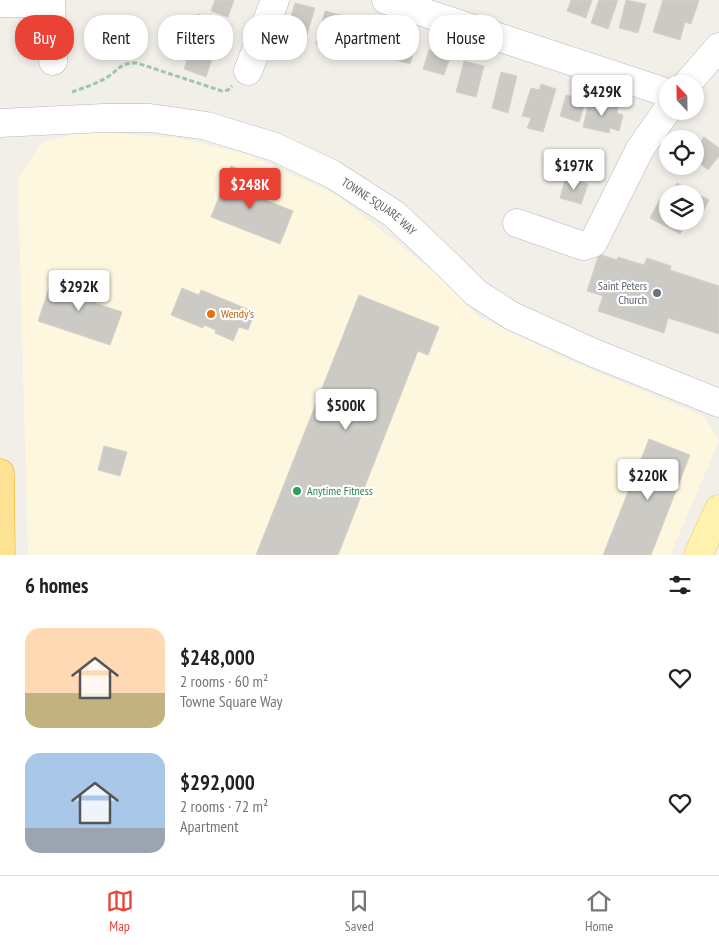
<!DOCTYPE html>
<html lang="en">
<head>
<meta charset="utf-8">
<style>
	:root { --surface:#fff; --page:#f2f2f2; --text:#222; --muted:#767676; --line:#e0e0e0; --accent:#ea4335 }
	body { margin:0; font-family:"PT Sans Narrow",sans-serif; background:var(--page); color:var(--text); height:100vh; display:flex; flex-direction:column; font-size:19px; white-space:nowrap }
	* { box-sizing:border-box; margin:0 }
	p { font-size:16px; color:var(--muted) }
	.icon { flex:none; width:28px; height:28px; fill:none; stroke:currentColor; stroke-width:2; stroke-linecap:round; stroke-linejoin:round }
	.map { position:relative; height:555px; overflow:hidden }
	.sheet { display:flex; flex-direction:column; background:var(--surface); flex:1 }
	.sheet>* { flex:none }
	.guide { position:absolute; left:15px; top:15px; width:690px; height:45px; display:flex; gap:10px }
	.needle { width:32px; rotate:338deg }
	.buttons { position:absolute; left:659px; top:75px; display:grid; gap:10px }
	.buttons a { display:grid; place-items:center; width:45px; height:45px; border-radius:50%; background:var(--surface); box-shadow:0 2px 8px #0003; font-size:25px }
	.price { position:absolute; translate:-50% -42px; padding:0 11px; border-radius:5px; background:#fff; color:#222; font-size:16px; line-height:32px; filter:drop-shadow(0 1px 2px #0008) }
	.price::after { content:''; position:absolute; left:50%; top:30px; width:15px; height:11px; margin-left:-8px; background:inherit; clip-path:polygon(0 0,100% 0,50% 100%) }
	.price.current { background:var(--accent); color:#fff }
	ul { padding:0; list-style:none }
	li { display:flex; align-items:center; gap:15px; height:125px; padding:0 25px }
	li span { display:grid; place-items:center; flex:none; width:140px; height:100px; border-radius:15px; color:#555 }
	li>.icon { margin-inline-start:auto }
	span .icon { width:60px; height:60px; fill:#fffc; stroke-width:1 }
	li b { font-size:21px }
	h2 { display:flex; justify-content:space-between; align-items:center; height:60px; padding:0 25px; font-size:21px }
	.chip { padding:0 18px; border-radius:20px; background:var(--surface); box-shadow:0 2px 8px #0003; font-size:18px; line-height:45px }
	.chip.current { background:var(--accent); color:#fff }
	.dock { display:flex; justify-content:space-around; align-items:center; height:70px; border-top:1px solid var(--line); background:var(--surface); font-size:14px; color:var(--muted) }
	.dock a { display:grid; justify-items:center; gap:2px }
	.dock .current { color:var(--accent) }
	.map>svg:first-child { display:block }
	.commercial { fill:#fef7e0 }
	.building { fill:#cccac5; stroke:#d6d1c6 }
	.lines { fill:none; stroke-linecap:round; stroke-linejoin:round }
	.minor-casing { stroke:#b5b8bc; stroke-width:29 }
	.major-casing { stroke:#f2c960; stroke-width:29 }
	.highway-casing { stroke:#f9ab00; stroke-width:29 }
	.path { stroke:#9cc7a9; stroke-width:3; stroke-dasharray:5 2.5; stroke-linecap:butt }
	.minor { stroke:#fff; stroke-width:28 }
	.major { stroke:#fff2af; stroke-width:28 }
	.highway { stroke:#fde293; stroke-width:28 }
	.worship-dot { fill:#6b7280; stroke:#fff; stroke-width:2 }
	.food-dot { fill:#e8710a; stroke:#fff; stroke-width:2 }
	.leisure-dot { fill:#2e9e5b; stroke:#fff; stroke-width:2 }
	.labels { text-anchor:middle; stroke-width:4.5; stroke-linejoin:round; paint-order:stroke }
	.street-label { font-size:12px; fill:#5f6368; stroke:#fff }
	.worship-label { font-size:12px; fill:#5b616d; stroke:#fff; text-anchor:end }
	.food-label { font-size:12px; fill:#c56008; stroke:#fff; text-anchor:start }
	.leisure-label { font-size:12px; fill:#27864d; stroke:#fff; text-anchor:start }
</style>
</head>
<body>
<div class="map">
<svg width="719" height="555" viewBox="0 0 719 555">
	<rect width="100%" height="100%" fill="#f1efe8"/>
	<polygon class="commercial" points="84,131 177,138 246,154 335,194 433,271 478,316 568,360 705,417 719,441 670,555 28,555 18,180 41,143"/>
	<g class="building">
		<polygon points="215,0 234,0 228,17 211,11"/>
		<polygon points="571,0 592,0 586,18 567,11"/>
		<polygon points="599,0 618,0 608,29 591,23"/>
		<polygon points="626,0 646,4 638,33 619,28"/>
		<polygon points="663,0 699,0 691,24 685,22 680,40 653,32"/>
		<polygon points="295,3 315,8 305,41 285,36"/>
		<polygon points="325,11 344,16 335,49 316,44"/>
		<polygon points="198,14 226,25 220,42 191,32"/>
		<polygon points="354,21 373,26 365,52 346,46"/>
		<polygon points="394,41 415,47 410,64 389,58"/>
		<polygon points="191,49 213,56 206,77 184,69"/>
		<polygon points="429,50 450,57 444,75 423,69"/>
		<polygon points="464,61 484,66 476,97 456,92"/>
		<polygon points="501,72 517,76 508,113 492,108"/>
		<polygon points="541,84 556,89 543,132 527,128 531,118 522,116 531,88 539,90"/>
		<polygon points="566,95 586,100 579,122 560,116"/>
		<polygon points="590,98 618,106 617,113 623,115 619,131 610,128 609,133 583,127"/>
		<polygon points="704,137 719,148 719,156 708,170 695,159 695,149"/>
		<polygon points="231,166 247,173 240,190 293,211 280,244 211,217"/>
		<polygon points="566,177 588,184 581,204 560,198"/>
		<polygon points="677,183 709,200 697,223 694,221 695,194 671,194"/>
		<polygon points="659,201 666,204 668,201 668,221 686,221 680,234 650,218"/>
		<polygon points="599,254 617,260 618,257 644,265 647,258 671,266 670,270 719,286 719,334 668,318 664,333 598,311 603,296 587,291"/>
		<polygon points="53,277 98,292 95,303 122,312 110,345 38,321"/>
		<polygon points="182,288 199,295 201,290 255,312 248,330 239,327 233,341 215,333 216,330 204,325 203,328 171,315"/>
		<polygon points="359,295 439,327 428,355 418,351 338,555 256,555"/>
		<polygon points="649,439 690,455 651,555 603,555"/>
		<polygon points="104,446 127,452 120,476 98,470"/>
	</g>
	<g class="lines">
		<g class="minor-casing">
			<g id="minor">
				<polyline points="386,0 668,93"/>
				<polyline points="0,3 51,3 53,61"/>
				<polyline points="248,71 275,0"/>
				<polyline points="687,84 719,47"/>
				<path id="s1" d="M0,123l104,-5h46l57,8 68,21 57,27 62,40 53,50 29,29 36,23 82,37 125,50"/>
				<polyline points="517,223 583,246 593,243 640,149 668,109"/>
			</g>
		</g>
		<g class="major-casing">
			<polyline id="major" points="698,555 719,509"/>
		</g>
		<g class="highway-casing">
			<polyline id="highway" points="0,473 1,555"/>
		</g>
		<path class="path" d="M72,92c11,-4 23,-8 34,-14 12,-7 14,-16 31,-15l85,28 6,-1 4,-4"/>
		<use href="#minor" class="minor"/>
		<use href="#major" class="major"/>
		<use href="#highway" class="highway"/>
	</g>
	<circle class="worship-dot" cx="657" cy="293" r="5"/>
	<circle class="food-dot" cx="211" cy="314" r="5"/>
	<circle class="leisure-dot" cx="297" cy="491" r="5"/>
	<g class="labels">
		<g class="street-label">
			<text dy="4" stroke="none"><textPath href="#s1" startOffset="399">TOWNE SQUARE WAY</textPath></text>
		</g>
		<g class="worship-label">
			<text x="647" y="290">Saint Peters<tspan x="647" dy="14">Church</tspan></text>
		</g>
		<g class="food-label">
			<text x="221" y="318">Wendy's</text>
		</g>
		<g class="leisure-label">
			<text x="307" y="495">Anytime Fitness</text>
		</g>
	</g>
</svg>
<div class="buttons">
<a><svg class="needle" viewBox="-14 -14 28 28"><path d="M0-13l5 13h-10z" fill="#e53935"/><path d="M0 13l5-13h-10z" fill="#767676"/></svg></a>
<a><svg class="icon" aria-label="locate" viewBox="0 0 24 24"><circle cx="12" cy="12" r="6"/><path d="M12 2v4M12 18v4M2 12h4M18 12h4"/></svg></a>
<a><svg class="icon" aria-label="layers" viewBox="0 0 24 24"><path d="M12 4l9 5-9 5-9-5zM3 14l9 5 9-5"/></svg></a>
</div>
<b class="price" style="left:602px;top:117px">$429K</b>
<b class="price" style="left:574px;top:191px">$197K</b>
<b class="price current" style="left:250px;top:210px">$248K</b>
<b class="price" style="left:79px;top:312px">$292K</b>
<b class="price" style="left:346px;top:431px">$500K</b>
<b class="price" style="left:648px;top:501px">$220K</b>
<div class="guide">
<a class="chip current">Buy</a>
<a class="chip">Rent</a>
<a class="chip">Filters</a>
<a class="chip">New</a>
<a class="chip">Apartment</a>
<a class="chip">House</a>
</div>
</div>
<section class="sheet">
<h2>6 homes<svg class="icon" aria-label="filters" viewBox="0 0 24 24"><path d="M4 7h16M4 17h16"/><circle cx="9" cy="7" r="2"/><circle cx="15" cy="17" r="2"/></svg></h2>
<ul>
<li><span style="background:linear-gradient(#ffd9b3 65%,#c2b280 0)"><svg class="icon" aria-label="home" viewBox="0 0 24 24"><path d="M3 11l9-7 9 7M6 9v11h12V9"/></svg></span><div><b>$248,000</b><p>2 rooms · 60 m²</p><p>Towne Square Way</p></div><svg class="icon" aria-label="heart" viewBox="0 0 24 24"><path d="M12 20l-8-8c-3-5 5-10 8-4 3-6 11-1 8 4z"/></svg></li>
<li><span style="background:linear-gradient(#a9c7e8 75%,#9aa5b1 0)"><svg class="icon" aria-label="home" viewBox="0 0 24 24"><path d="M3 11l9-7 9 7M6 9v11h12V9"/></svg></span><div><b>$292,000</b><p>2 rooms · 72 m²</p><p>Apartment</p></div><svg class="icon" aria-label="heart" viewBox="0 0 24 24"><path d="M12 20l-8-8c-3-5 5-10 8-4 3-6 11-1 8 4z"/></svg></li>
</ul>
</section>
<nav class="dock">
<a class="current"><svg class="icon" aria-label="map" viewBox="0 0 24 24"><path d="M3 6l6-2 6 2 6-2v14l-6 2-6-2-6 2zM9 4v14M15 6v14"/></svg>Map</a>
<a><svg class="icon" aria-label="saved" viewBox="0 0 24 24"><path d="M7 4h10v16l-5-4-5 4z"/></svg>Saved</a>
<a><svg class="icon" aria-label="home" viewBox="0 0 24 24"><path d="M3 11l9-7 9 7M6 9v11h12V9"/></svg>Home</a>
</nav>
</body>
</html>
